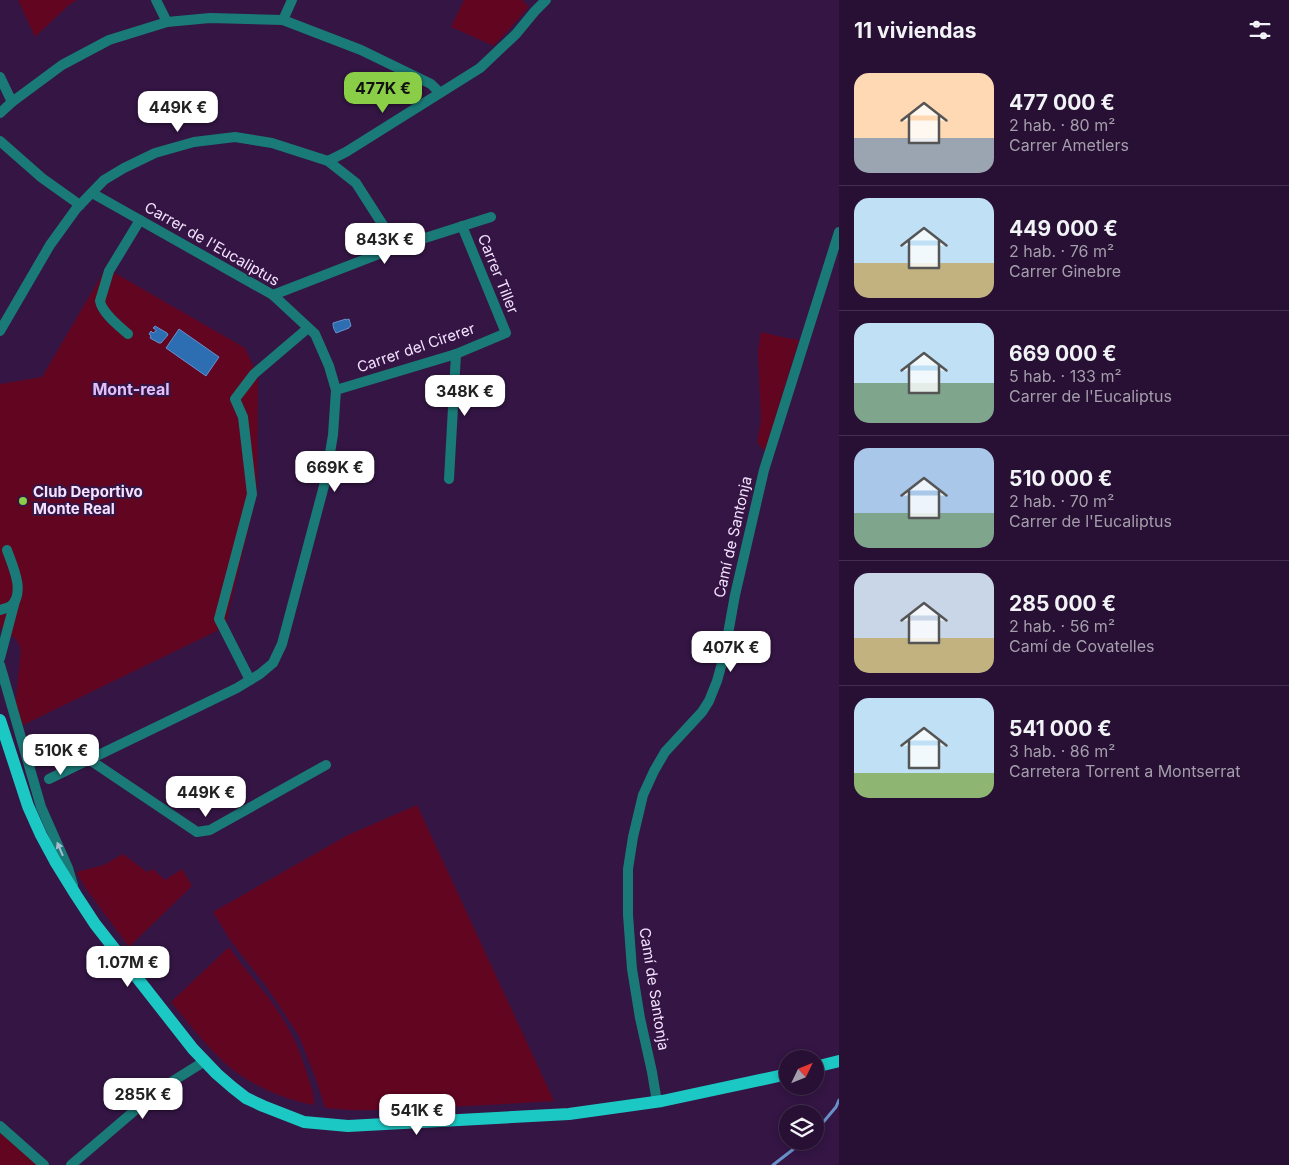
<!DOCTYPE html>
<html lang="es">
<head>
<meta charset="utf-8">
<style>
	:root { --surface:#271033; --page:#2f193b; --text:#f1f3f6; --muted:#a49dac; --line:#43304e; --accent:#8ace47 }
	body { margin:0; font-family:Inter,sans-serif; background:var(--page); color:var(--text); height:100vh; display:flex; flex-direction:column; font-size:19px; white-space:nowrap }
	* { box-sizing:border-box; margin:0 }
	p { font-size:16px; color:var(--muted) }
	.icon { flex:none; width:28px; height:28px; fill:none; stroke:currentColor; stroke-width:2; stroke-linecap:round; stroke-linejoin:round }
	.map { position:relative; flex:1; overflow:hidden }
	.sheet { display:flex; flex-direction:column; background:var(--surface); width:450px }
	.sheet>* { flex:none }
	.needle { width:32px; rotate:47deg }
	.buttons { position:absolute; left:779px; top:1050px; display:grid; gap:10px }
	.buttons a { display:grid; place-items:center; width:45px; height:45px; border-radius:50%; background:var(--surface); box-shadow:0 2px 8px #0003,0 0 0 1px var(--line); font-size:25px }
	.price { position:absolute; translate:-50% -42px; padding:0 11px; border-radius:10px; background:#fff; color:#222; font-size:16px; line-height:32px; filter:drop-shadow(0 1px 2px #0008) }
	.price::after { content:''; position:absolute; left:50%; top:30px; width:15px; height:11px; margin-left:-8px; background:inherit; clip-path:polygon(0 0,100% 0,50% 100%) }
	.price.on { background:var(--accent); color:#111 }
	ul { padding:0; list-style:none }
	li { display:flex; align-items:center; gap:15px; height:125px; padding:0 15px }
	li+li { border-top:1px solid var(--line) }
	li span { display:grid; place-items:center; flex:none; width:140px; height:100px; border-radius:15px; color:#555 }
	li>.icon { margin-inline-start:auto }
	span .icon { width:60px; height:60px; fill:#fffc; stroke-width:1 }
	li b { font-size:21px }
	h2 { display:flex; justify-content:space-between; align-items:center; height:60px; padding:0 15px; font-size:21px }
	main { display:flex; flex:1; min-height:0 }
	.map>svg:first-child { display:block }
	.green { fill:#610521 }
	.water { fill:#2d6eb2; stroke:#6890c9 }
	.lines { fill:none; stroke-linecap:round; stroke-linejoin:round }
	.stream { stroke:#6890c9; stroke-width:3 }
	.minor { stroke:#1a7a77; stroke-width:10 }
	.major { stroke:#1cc8c4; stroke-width:12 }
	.oneway { fill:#a7bdcf }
	.poi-dot { fill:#8ace47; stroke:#341544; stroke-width:2 }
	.labels { text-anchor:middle; stroke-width:4; stroke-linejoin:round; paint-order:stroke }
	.street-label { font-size:15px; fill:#f3e1fe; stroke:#341544 }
	.poi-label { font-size:15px; font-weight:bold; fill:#f3e1fe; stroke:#341544; text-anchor:start }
	.neighbourhood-label { font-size:16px; font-weight:bold; fill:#e3c0fa; stroke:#341544 }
</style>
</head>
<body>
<main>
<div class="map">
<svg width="839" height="1165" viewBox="0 0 839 1165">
	<rect width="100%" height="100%" fill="#341544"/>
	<g class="green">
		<polygon points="18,0 77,0 69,5 35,37"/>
		<polygon points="464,0 522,0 529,7 494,46 451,27"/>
		<polygon points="110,261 113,272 245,348 258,377 257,493 225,627 23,725 14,719 21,649 16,639 0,628 0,384 42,377"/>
		<polygon points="761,332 782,337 799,340 765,452 757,442 761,421 758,352"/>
		<path d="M417,805l137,296c-44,3 -87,5 -131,7 -32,2 -65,4 -97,0l-2,-3 -8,-26 -17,-43 -33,-50 -34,-43 -19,-31 135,-77z"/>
		<polygon points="123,854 147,872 153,869 165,880 182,869 192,886 129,947 87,890 76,872 104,865"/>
		<path d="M229,947c18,26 41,49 57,77 9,15 16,33 21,50 3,9 7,19 7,29l-2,2c-26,-6 -50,-15 -72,-30 -27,-19 -48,-48 -69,-73z"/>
		<polygon points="0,1129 40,1165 0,1165"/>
	</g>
	<g class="water">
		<path d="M346,319v1l3,-1 2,7 -2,1v1l-13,5c-2,-4 -3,-5 -3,-10z"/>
		<polygon points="155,326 167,333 168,335 161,343 159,343 150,338 151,336 149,334 151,331 153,333 156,331 156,330 153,328"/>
		<polygon points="179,329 219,357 206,376 166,348"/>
	</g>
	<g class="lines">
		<g class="stream">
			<polyline points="815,1132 836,1107 839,1100"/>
			<polyline points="773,1165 804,1141"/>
		</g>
		<g class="minor">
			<polyline points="156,0 167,22"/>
			<polyline points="283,20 292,0"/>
			<polyline points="0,77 12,102"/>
			<polyline points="0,113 12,102 62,65 109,40 167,22 210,18 283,20 361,50 431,84 440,93"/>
			<polyline points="0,141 42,178 80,205"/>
			<polyline points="328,161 346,152 480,68 516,34 535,11 546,0"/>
			<polyline points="273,295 397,247 491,217"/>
			<polyline points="0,331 50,245 76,209 104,180 124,168 155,153 194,142 235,137 272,143 328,161 356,183 397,247"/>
			<path d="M128,334c-9,-8 -26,-21 -28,-33l9,-30 31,-51"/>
			<polyline points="336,390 456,354 506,333 462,226"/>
			<polyline points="449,479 456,354"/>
			<path d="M0,610c3,-1 8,-2 11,-4 15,-14 1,-41 -4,-56"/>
			<polyline points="0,658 15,601"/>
			<polyline points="0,665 41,807 68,868 73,885"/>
			<polyline points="250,680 219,619 252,494 243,417 235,399 254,374 308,328"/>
			<polyline points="90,760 197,832 210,830 326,765"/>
			<polyline points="49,779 237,688 260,674 273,663 282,644 325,482 333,435 336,390 329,366 315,334 273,295 92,193"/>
			<polyline points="657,1102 652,1072 640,1018 632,969 628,915 628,869 633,837 643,795 654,771 665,752 702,712 709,701 717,681 724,656 735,595 764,470 839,232"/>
			<polyline points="0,1126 44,1165"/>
			<polyline points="71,1165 140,1106 173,1081 205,1061"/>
		</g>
		<g class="major">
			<polyline points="0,720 28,806 41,835 55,861 76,895 95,924 193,1049 217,1074 232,1087 246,1098 263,1106 304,1122 348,1126 569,1114 662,1101 788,1074"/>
			<polyline points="815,1067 839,1061"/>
		</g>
	</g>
	<defs><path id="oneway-solid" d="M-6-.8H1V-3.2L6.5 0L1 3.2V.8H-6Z" transform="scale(1.25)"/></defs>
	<use class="oneway" href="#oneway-solid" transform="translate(60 849) rotate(-113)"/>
	<circle class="poi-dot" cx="23" cy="501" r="5"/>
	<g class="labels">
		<g class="street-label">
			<text transform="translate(212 244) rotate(30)" y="5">Carrer de l'Eucaliptus</text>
			<text transform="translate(498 274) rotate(68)" y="5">Carrer Tiller</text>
			<text transform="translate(416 348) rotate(-19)" y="5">Carrer del Cirerer</text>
			<text transform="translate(733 537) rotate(-77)" y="5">Camí de Santonja</text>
			<text transform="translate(654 989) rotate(81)" y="5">Camí de Santonja</text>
		</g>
		<g class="poi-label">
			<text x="33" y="497">Club Deportivo<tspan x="33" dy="17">Monte Real</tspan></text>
		</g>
		<g class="neighbourhood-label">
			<text x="131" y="395">Mont-real</text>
		</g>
	</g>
</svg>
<div class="buttons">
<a><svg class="needle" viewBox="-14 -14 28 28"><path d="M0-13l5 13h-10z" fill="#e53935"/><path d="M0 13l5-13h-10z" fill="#a49dac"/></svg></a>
<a><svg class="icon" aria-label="layers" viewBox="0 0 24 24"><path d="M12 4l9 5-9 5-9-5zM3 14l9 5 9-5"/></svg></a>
</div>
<b class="price on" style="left:383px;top:114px">477K €</b>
<b class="price" style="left:178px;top:133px">449K €</b>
<b class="price" style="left:385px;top:265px">843K €</b>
<b class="price" style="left:465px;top:417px">348K €</b>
<b class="price" style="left:335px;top:493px">669K €</b>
<b class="price" style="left:731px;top:673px">407K €</b>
<b class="price" style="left:61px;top:776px">510K €</b>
<b class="price" style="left:206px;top:818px">449K €</b>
<b class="price" style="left:128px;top:988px">1.07M €</b>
<b class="price" style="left:143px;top:1120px">285K €</b>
<b class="price" style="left:417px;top:1136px">541K €</b>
</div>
<section class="sheet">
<h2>11 viviendas<svg class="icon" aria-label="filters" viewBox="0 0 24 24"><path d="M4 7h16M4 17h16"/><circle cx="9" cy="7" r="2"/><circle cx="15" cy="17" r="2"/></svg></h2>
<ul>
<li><span style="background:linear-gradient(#ffd9b3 65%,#9aa5b1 0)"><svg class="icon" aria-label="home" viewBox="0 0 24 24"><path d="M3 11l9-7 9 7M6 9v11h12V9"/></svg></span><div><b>477 000 €</b><p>2 hab. · 80 m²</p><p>Carrer Ametlers</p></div></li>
<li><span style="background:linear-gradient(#bfe0f5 65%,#c2b280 0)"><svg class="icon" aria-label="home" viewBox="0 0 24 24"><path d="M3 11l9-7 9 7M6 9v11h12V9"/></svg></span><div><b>449 000 €</b><p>2 hab. · 76 m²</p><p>Carrer Ginebre</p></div></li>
<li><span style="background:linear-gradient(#bfe0f5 60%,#7fa58c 0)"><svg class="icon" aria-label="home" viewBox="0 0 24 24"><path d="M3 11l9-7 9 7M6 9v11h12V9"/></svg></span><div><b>669 000 €</b><p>5 hab. · 133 m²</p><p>Carrer de l'Eucaliptus</p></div></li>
<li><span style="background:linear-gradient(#a9c7e8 65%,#7fa58c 0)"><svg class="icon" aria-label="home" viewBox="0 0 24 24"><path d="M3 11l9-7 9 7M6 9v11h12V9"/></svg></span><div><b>510 000 €</b><p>2 hab. · 70 m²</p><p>Carrer de l'Eucaliptus</p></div></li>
<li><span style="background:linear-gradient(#c9d6e8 65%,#c2b280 0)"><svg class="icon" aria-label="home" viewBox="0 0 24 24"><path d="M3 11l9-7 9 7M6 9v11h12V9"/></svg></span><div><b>285 000 €</b><p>2 hab. · 56 m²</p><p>Camí de Covatelles</p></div></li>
<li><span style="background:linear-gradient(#bfe0f5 75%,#8fb573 0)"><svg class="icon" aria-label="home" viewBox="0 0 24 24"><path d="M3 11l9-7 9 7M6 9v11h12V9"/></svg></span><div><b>541 000 €</b><p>3 hab. · 86 m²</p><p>Carretera Torrent a Montserrat</p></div></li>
</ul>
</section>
</main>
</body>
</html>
